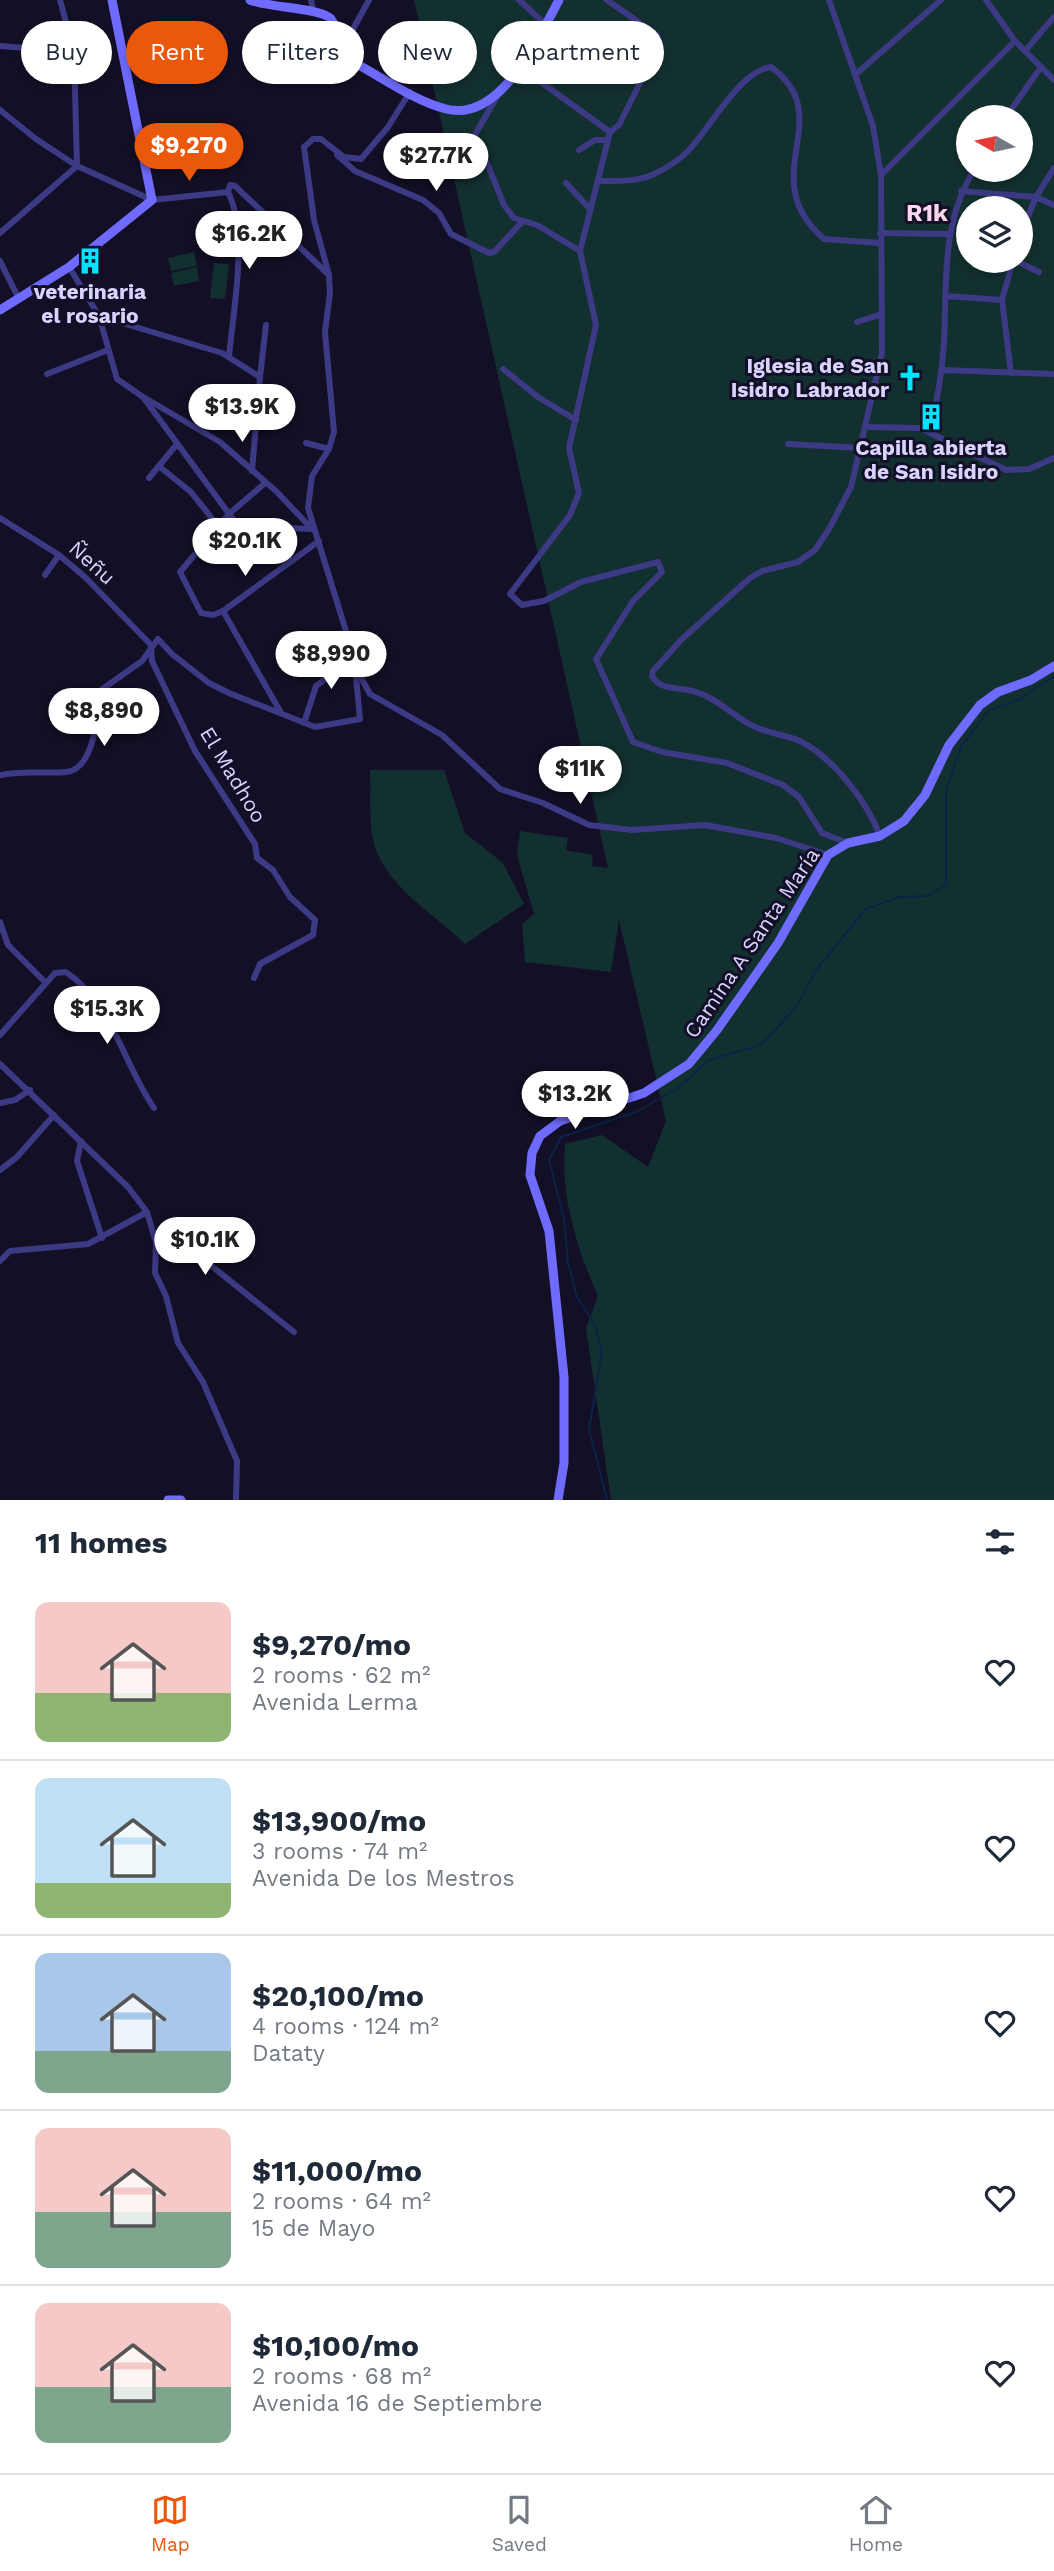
<!DOCTYPE html>
<html lang="en">
<head>
<meta charset="utf-8">
<style>
	:root { --surface:#fff; --page:#f6f6f7; --text:#1f2937; --muted:#747a83; --line:#e0e1e3; --accent:#ea580c }
	body { margin:0; font-family:"Work Sans",sans-serif; background:var(--page); color:var(--text); height:100vh; display:flex; flex-direction:column; font-size:26px; white-space:nowrap }
	* { box-sizing:border-box; margin:0 }
	p { font-size:23px; color:var(--muted) }
	.icon { flex:none; width:38px; height:38px; fill:none; stroke:currentColor; stroke-width:2; stroke-linecap:round; stroke-linejoin:round }
	.map { position:relative; height:1500px; overflow:hidden }
	.sheet { display:flex; flex-direction:column; background:var(--surface); flex:1 }
	.sheet>* { flex:none }
	.banner { position:absolute; left:21px; top:21px; width:700px; height:63px; display:flex; gap:14px }
	.needle { width:46px; rotate:279deg }
	.controls { position:absolute; left:956px; top:105px; display:grid; gap:14px }
	.controls a { display:grid; place-items:center; width:77px; height:77px; border-radius:50%; background:var(--surface); box-shadow:0 4px 10px #0003; font-size:35px }
	.price { position:absolute; translate:-50% -60px; padding:0 16px; border-radius:24px; background:#fff; color:#222; font-size:23px; line-height:46px; filter:drop-shadow(0 2px 4px #0008) }
	.price::after { content:''; position:absolute; left:50%; top:42px; width:21px; height:16px; margin-left:-10px; background:inherit; clip-path:polygon(0 0,100% 0,50% 100%) }
	.price.selected { background:var(--accent); color:#fff }
	ul { padding:0; list-style:none }
	li { display:flex; align-items:center; gap:21px; height:175px; padding:0 35px }
	li+li { border-top:2px solid var(--line) }
	li span { display:grid; place-items:center; flex:none; width:196px; height:140px; border-radius:14px; color:#555 }
	li>.icon { margin-inline-start:auto }
	span .icon { width:84px; height:84px; fill:#fffc; stroke-width:1 }
	li b { font-size:30px }
	h2 { display:flex; justify-content:space-between; align-items:center; height:84px; padding:0 35px; font-size:30px }
	.chip { padding:0 24px; border-radius:32px; background:var(--surface); box-shadow:0 4px 10px #0003; font-size:24px; line-height:63px }
	.chip.selected { background:var(--accent); color:#fff }
	.tabs { display:flex; justify-content:space-around; align-items:center; height:98px; border-top:2px solid var(--line); background:var(--surface); font-size:19px; color:var(--muted) }
	.tabs a { display:grid; justify-items:center; gap:4px }
	.tabs .selected { color:var(--accent) }
	.map>svg:first-child { display:block }
	.green { fill:#12302f; fill-rule:evenodd }
	.lines { fill:none; stroke-linecap:round; stroke-linejoin:round }
	.stream { stroke:#0c2248; stroke-width:2 }
	.street { stroke:#3d3a85; stroke-width:6 }
	.secondary { stroke:#6f6bff; stroke-width:9 }
	.labels { text-anchor:middle; stroke-width:6; stroke-linejoin:round; paint-order:stroke }
	.poi-label { font-size:21px; font-weight:bold; fill:#d9d4ff; stroke:#130f26 }
	.street-label { font-size:21px; fill:#d9d4ff; stroke:#130f26 }
	.quarter-label { font-size:24px; font-weight:bold; fill:#ffd6f0; stroke:#130f26 }
</style>
</head>
<body>
<div class="map">
<svg width="1054" height="1500" viewBox="0 0 1054 1500">
	<rect width="100%" height="100%" fill="#130f26"/>
	<g class="green">
		<path d="M414,0h640v1500h-443l-25,-172 12,-32c-21,-47 -38,-100 -33,-152l37,-9 46,32 18,-46 -47,-201 -8,52 -86,-10 -3,-38 12,-10 -17,-59 3,-24 48,7 -2,12 27,5 -1,11 16,2zM968,117h52v53h-52zM968,208h52v53h-52z"/>
		<polygon points="194,252 197,266 171,271 168,258"/>
		<polygon points="214,263 229,264 225,299 210,298"/>
		<polygon points="197,267 199,281 174,286 171,273"/>
		<path d="M370,770h74l21,63 38,30 21,41 -59,40c-32,-32 -85,-60 -93,-109 -3,-21 -1,-43 -2,-65z"/>
	</g>
	<g class="lines">
		<polyline class="stream" points="607,1500 589,1429 602,1353 595,1325 577,1297 568,1262 564,1219 549,1160 561,1137 638,1111 678,1088 709,1060 761,1045 797,1006 816,970 866,909 899,897 929,896 946,884 946,791 961,747 988,711 1020,699 1054,676"/>
		<g class="street">
			<polyline points="311,0 313,10"/>
			<polyline points="519,0 545,24"/>
			<polyline points="607,0 657,35 660,43 619,125 610,132 580,251 596,325 569,448 579,493 570,515 510,594 522,605 544,601 581,582 658,562 662,572 633,601 596,659 633,742 662,752 727,763 783,785 799,797 822,833 848,843"/>
			<path d="M829,0l44,126 8,49 1,178 -31,134 -22,42 -14,21 -17,12 -36,9 -12,7 -68,61 -29,32 -1,5c9,16 29,10 44,16 22,7 36,23 55,33 16,9 35,9 51,17 33,18 66,61 78,94"/>
			<polyline points="986,0 1015,41 1054,80"/>
			<polyline points="0,46 74,52"/>
			<polyline points="342,49 369,0"/>
			<polyline points="1025,51 1054,17"/>
			<polyline points="520,67 610,132"/>
			<polyline points="856,74 941,0"/>
			<polyline points="498,95 470,143 471,147 487,163 504,205 514,218 537,225 580,251"/>
			<polyline points="0,110 36,139 77,166 152,200 228,192 230,185 235,186 328,274"/>
			<polyline points="1006,117 1041,67"/>
			<polyline points="579,150 595,140 608,140"/>
			<polyline points="337,155 355,171 423,200 439,213 451,234 489,253 494,252 522,222"/>
			<polyline points="881,175 1015,41"/>
			<path d="M599,181c18,0 36,1 53,-6 13,-6 26,-14 36,-24 22,-22 51,-80 83,-84 69,50 -19,110 53,172l56,4"/>
			<polyline points="566,183 590,209"/>
			<polyline points="961,191 1036,197 1054,205"/>
			<path d="M228,192c21,42 5,118 1,165"/>
			<polyline points="0,233 77,166 74,52 60,0"/>
			<polyline points="880,233 948,234"/>
			<polyline points="1020,235 1036,197 1054,168"/>
			<polyline points="0,261 19,299"/>
			<polyline points="1016,261 1039,272"/>
			<polyline points="69,267 99,316 117,379 143,397 238,526 312,529"/>
			<polyline points="946,296 1002,300"/>
			<polyline points="99,316 222,353 260,377 252,471"/>
			<polyline points="857,322 882,314"/>
			<polyline points="503,369 538,397 576,420"/>
			<polyline points="942,370 1054,374"/>
			<polyline points="1011,373 1002,300 1013,261"/>
			<polyline points="47,374 108,350"/>
			<polyline points="260,377 266,325"/>
			<polyline points="145,398 220,442 277,492 312,529"/>
			<polyline points="866,427 920,428 1006,470 1029,469 1054,458"/>
			<path d="M930,432c7,-30 12,-59 14,-90 3,-62 -3,-118 30,-172"/>
			<polyline points="306,443 329,449"/>
			<polyline points="788,444 861,448"/>
			<polyline points="160,467 191,492 218,526"/>
			<polyline points="149,478 177,444"/>
			<polyline points="264,484 230,513 180,572 201,613 213,615 223,611 319,541"/>
			<polyline points="0,518 59,555 86,578 151,645"/>
			<polyline points="45,575 59,555"/>
			<polyline points="223,611 280,711"/>
			<polyline points="151,647 152,661 195,751 255,844 257,858 273,870 290,897 315,920 313,935 260,964 254,978"/>
			<polyline points="359,674 370,694 442,735 500,789 543,803 589,825 632,830 705,825 776,838 828,855"/>
			<polyline points="304,723 316,686 354,657"/>
			<path d="M0,775c23,-5 44,-1 66,-3 29,-2 32,-61 35,-82l41,-29 16,-22 14,15 37,29 20,10 86,34 45,-8 -6,-62 -46,-149 4,-32 17,-27 5,-17 -9,-100 5,-39 -1,-18 -15,-55 -10,-73 9,-8h8l23,18 17,2 27,-32 22,-35"/>
			<polyline points="0,922 8,945 46,983"/>
			<path d="M0,1035l55,-62 11,-1c46,31 58,93 88,136"/>
			<polyline points="0,1064 128,1187 147,1212 156,1243 199,1256 294,1332"/>
			<polyline points="0,1103 15,1100 30,1090"/>
			<polyline points="81,1141 77,1161 102,1238"/>
			<polyline points="0,1170 17,1157 54,1115"/>
			<polyline points="156,1243 155,1273 166,1296 178,1343 203,1382 237,1461 236,1500"/>
			<polyline points="0,1261 10,1251 88,1244 147,1212"/>
		</g>
		<g class="secondary">
			<path d="M250,0c19,8 73,8 81,19 11,16 5,27 22,43 29,15 61,39 93,47 54,14 92,-70 113,-109"/>
			<polyline points="0,310 69,267 152,200 112,0"/>
			<polyline points="168,1500 181,1500"/>
			<polyline points="558,1500 564,1463 564,1377 549,1231 530,1175 532,1153 540,1136 560,1121 644,1093 689,1064 717,1030 778,943 828,855 848,843 880,836 904,821 925,795 949,745 980,705 998,692 1031,680 1054,666"/>
		</g>
	</g>
	<defs>
		<g id="building-bare" transform="scale(2.1)"><path d="M-4-6H4V6H1V3H-1V6H-4ZM-2.5-4.3h1.7v1.8h-1.7ZM.8-4.3h1.7v1.8H.8ZM-2.5-1h1.7V.8h-1.7ZM.8-1h1.7V.8H.8Z" fill="#00e5ff" stroke="#130f26" stroke-width="2.5" paint-order="stroke"/></g>
		<g id="church-bare" transform="scale(2.1)"><path d="M-1.2-6h2.4v3.5h3.3v2.4h-3.3V6h-2.4V-.1h-3.3v-2.4h3.3Z" fill="#00e5ff" stroke="#130f26" stroke-width="2.5" paint-order="stroke"/></g>
	</defs>
	<g fill-rule="evenodd">
		<use href="#building-bare" x="90" y="261"/>
		<use href="#church-bare" x="910" y="378"/>
		<use href="#building-bare" x="931" y="417"/>
	</g>
	<g class="labels">
		<g class="poi-label">
			<text x="90" y="299">veterinaria<tspan x="90" dy="24">el rosario</tspan></text>
			<text x="889" y="373" text-anchor="end">Iglesia de San<tspan x="889" dy="24">Isidro Labrador</tspan></text>
			<text x="931" y="455">Capilla abierta<tspan x="931" dy="24">de San Isidro</tspan></text>
		</g>
		<g class="street-label">
			<text transform="translate(92 563) rotate(42)" y="7">Ñeñu</text>
			<text transform="translate(233 775) rotate(59)" y="7">El Madhoo</text>
			<text transform="translate(752 943) rotate(-56)" y="7">Camina A Santa María</text>
		</g>
		<g class="quarter-label">
			<text x="927" y="221">R1k</text>
		</g>
	</g>
</svg>
<div class="controls">
<a><svg class="needle" viewBox="-14 -14 28 28"><path d="M0-13l5 13h-10z" fill="#e53935"/><path d="M0 13l5-13h-10z" fill="#747a83"/></svg></a>
<a><svg class="icon" aria-label="layers" viewBox="0 0 24 24"><path d="M12 4l9 5-9 5-9-5zM3 14l9 5 9-5"/></svg></a>
</div>
<b class="price selected" style="left:189px;top:183px">$9,270</b>
<b class="price" style="left:436px;top:193px">$27.7K</b>
<b class="price" style="left:249px;top:271px">$16.2K</b>
<b class="price" style="left:242px;top:444px">$13.9K</b>
<b class="price" style="left:245px;top:578px">$20.1K</b>
<b class="price" style="left:331px;top:691px">$8,990</b>
<b class="price" style="left:104px;top:748px">$8,890</b>
<b class="price" style="left:580px;top:806px">$11K</b>
<b class="price" style="left:107px;top:1046px">$15.3K</b>
<b class="price" style="left:575px;top:1131px">$13.2K</b>
<b class="price" style="left:205px;top:1277px">$10.1K</b>
<div class="banner">
<a class="chip">Buy</a>
<a class="chip selected">Rent</a>
<a class="chip">Filters</a>
<a class="chip">New</a>
<a class="chip">Apartment</a>
</div>
</div>
<section class="sheet">
<h2>11 homes<svg class="icon" aria-label="filters" viewBox="0 0 24 24"><path d="M4 7h16M4 17h16"/><circle cx="9" cy="7" r="2"/><circle cx="15" cy="17" r="2"/></svg></h2>
<ul>
<li><span style="background:linear-gradient(#f6c9c9 65%,#8fb573 0)"><svg class="icon" aria-label="home" viewBox="0 0 24 24"><path d="M3 11l9-7 9 7M6 9v11h12V9"/></svg></span><div><b>$9,270/mo</b><p>2 rooms · 62 m²</p><p>Avenida Lerma</p></div><svg class="icon" aria-label="heart" viewBox="0 0 24 24"><path d="M12 20l-8-8c-3-5 5-10 8-4 3-6 11-1 8 4z"/></svg></li>
<li><span style="background:linear-gradient(#bfe0f5 75%,#8fb573 0)"><svg class="icon" aria-label="home" viewBox="0 0 24 24"><path d="M3 11l9-7 9 7M6 9v11h12V9"/></svg></span><div><b>$13,900/mo</b><p>3 rooms · 74 m²</p><p>Avenida De los Mestros</p></div><svg class="icon" aria-label="heart" viewBox="0 0 24 24"><path d="M12 20l-8-8c-3-5 5-10 8-4 3-6 11-1 8 4z"/></svg></li>
<li><span style="background:linear-gradient(#a9c7e8 70%,#7fa58c 0)"><svg class="icon" aria-label="home" viewBox="0 0 24 24"><path d="M3 11l9-7 9 7M6 9v11h12V9"/></svg></span><div><b>$20,100/mo</b><p>4 rooms · 124 m²</p><p>Dataty</p></div><svg class="icon" aria-label="heart" viewBox="0 0 24 24"><path d="M12 20l-8-8c-3-5 5-10 8-4 3-6 11-1 8 4z"/></svg></li>
<li><span style="background:linear-gradient(#f6c9c9 60%,#7fa58c 0)"><svg class="icon" aria-label="home" viewBox="0 0 24 24"><path d="M3 11l9-7 9 7M6 9v11h12V9"/></svg></span><div><b>$11,000/mo</b><p>2 rooms · 64 m²</p><p>15 de Mayo</p></div><svg class="icon" aria-label="heart" viewBox="0 0 24 24"><path d="M12 20l-8-8c-3-5 5-10 8-4 3-6 11-1 8 4z"/></svg></li>
<li><span style="background:linear-gradient(#f6c9c9 60%,#7fa58c 0)"><svg class="icon" aria-label="home" viewBox="0 0 24 24"><path d="M3 11l9-7 9 7M6 9v11h12V9"/></svg></span><div><b>$10,100/mo</b><p>2 rooms · 68 m²</p><p>Avenida 16 de Septiembre</p></div><svg class="icon" aria-label="heart" viewBox="0 0 24 24"><path d="M12 20l-8-8c-3-5 5-10 8-4 3-6 11-1 8 4z"/></svg></li>
</ul>
</section>
<nav class="tabs">
<a class="selected"><svg class="icon" aria-label="map" viewBox="0 0 24 24"><path d="M3 6l6-2 6 2 6-2v14l-6 2-6-2-6 2zM9 4v14M15 6v14"/></svg>Map</a>
<a><svg class="icon" aria-label="saved" viewBox="0 0 24 24"><path d="M7 4h10v16l-5-4-5 4z"/></svg>Saved</a>
<a><svg class="icon" aria-label="home" viewBox="0 0 24 24"><path d="M3 11l9-7 9 7M6 9v11h12V9"/></svg>Home</a>
</nav>
</body>
</html>
